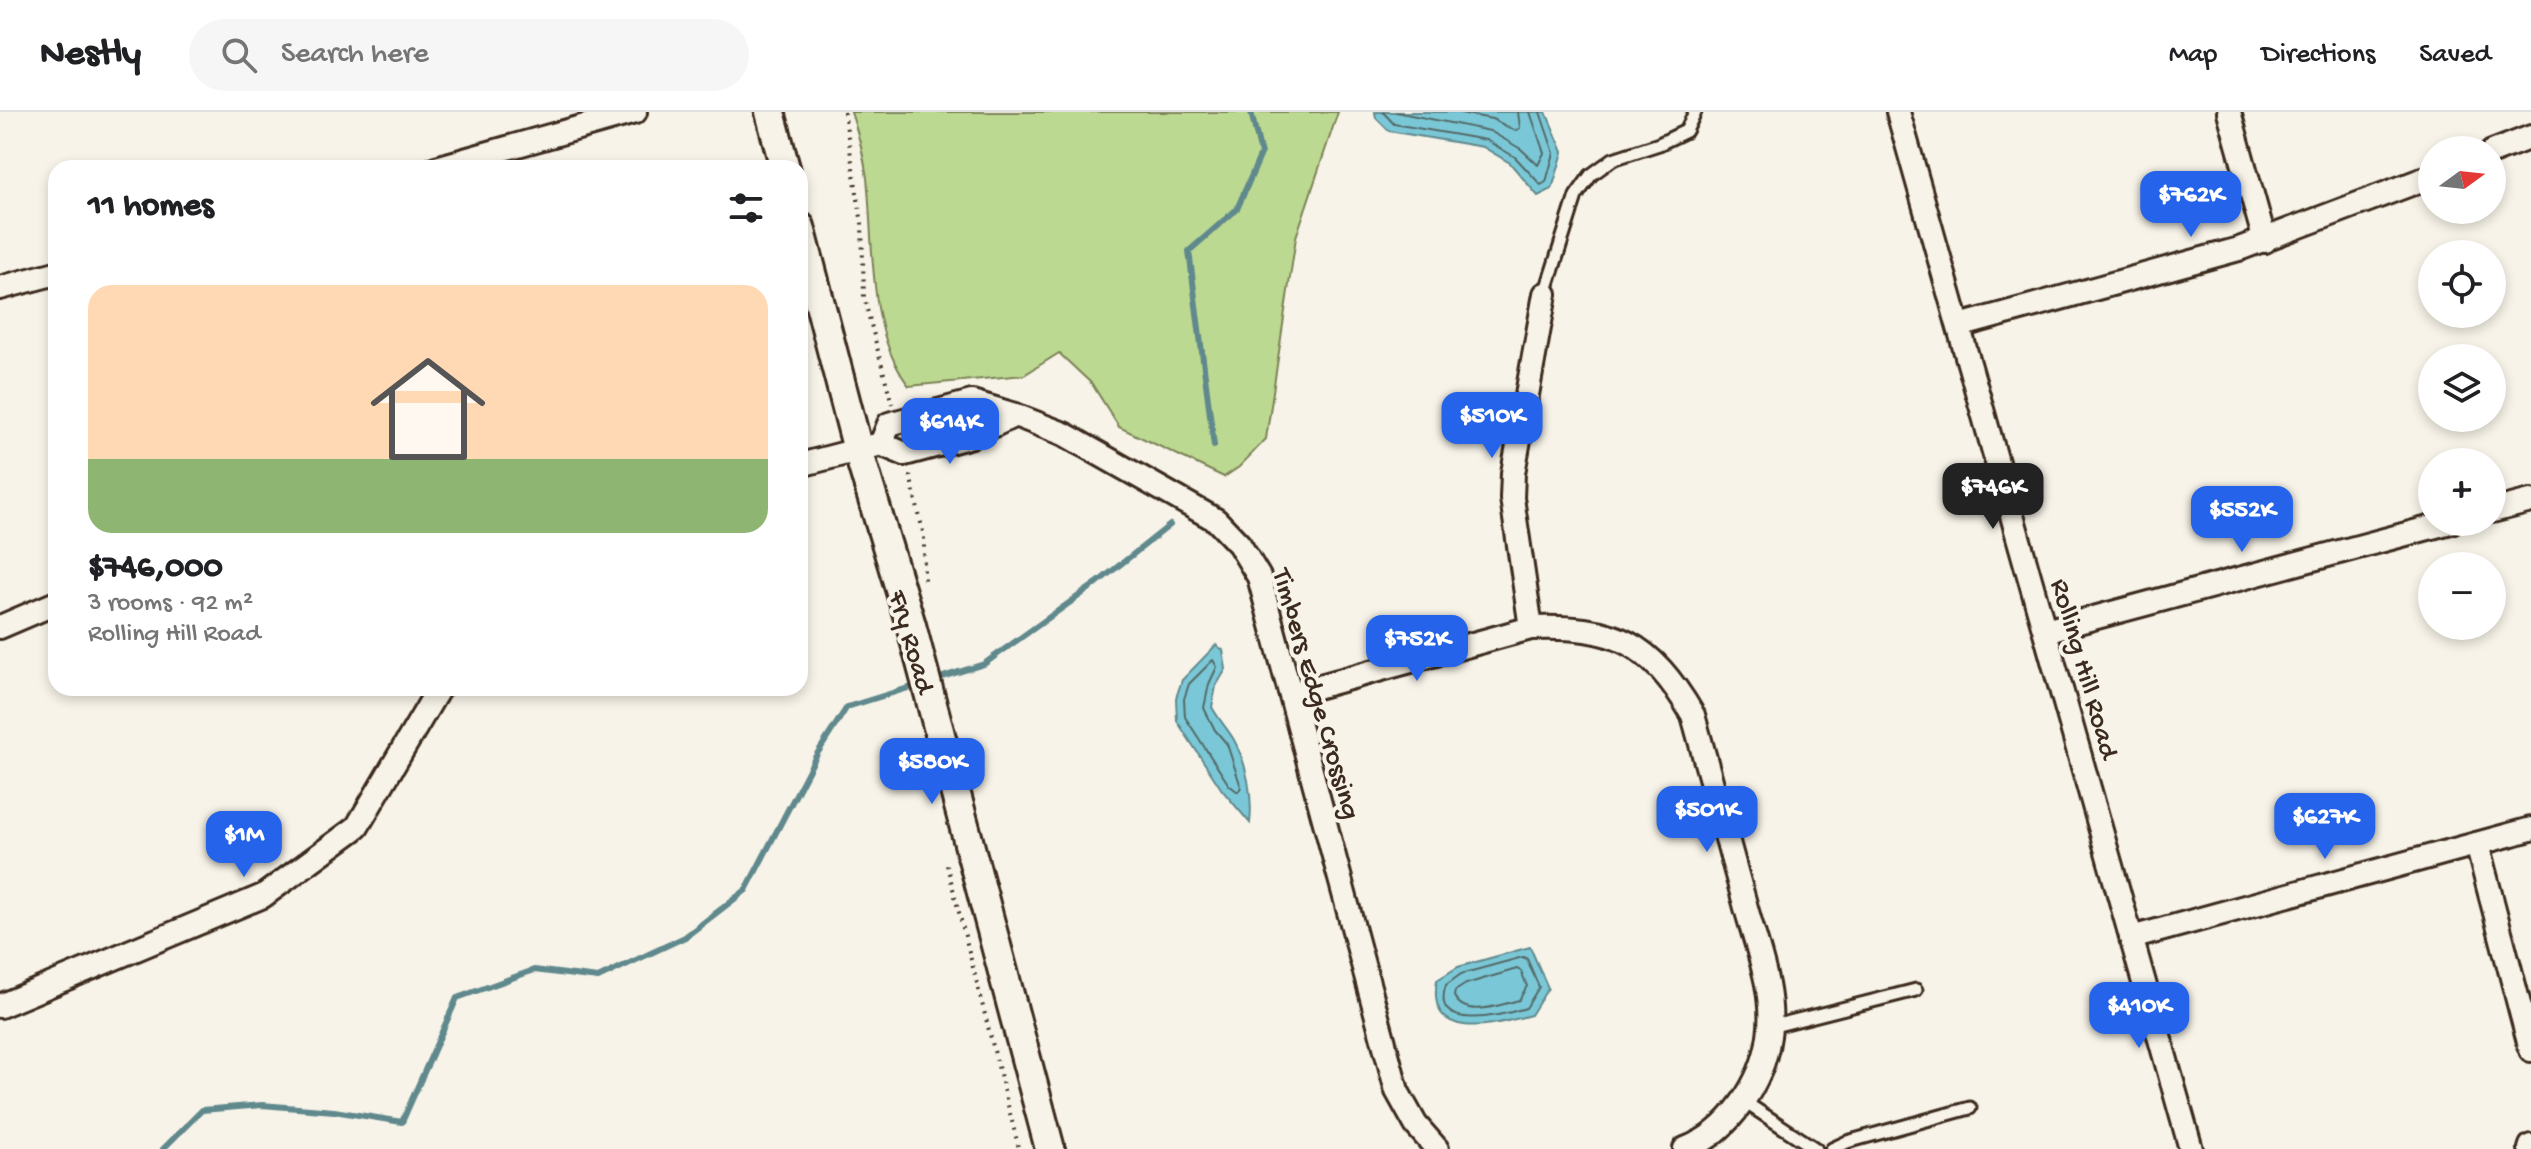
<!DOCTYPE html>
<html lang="en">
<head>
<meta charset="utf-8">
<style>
	:root { --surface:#fff; --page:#f6f6f6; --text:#202124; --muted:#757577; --line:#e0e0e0; --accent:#2563eb }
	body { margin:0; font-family:"Gochi Hand",sans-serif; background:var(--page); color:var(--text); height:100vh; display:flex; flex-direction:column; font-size:30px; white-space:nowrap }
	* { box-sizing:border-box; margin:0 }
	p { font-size:26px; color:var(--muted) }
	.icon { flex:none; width:44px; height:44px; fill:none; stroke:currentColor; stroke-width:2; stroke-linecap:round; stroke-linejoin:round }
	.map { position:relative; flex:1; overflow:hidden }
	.drawer { position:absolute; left:48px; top:48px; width:760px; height:536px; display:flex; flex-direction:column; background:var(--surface); border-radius:24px; box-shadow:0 4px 12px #0003 }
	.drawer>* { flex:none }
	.needle { width:52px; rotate:75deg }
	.buttons { position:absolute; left:2418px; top:24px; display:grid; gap:16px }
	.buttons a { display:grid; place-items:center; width:88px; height:88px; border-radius:50%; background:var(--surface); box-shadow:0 4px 12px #0003; font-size:40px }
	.price { position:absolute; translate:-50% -68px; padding:0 18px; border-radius:16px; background:var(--accent); color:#fff; font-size:26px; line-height:52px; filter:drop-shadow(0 2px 4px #0008) }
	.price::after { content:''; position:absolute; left:50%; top:48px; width:24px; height:18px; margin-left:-12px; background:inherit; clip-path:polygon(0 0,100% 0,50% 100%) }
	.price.selected { background:#222; color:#fff }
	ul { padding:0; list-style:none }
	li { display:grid; align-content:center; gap:16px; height:424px; padding:0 40px }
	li+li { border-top:2px solid var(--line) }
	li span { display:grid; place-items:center; height:248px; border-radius:24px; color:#555 }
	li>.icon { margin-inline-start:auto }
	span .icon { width:144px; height:144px; fill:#fffc; stroke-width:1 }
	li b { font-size:34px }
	h2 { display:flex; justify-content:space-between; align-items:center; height:96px; padding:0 40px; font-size:34px }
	header { display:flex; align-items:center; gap:48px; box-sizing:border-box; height:112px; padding:0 40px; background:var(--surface); border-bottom:2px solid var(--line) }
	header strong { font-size:38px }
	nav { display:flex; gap:44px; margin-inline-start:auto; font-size:28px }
	.search { width:560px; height:72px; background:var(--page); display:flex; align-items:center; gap:20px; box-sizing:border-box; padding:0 28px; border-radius:44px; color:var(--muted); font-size:30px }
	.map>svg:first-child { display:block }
	.green { fill:#bcd991; stroke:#7c8258; stroke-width:2 }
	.water { fill:#7ac8d7; stroke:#61898d; stroke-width:2 }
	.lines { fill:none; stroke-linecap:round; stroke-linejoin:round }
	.shore { stroke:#546968; stroke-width:2 }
	.stream { stroke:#61898d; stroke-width:6 }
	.service-casing { stroke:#3b2a1e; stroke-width:17 }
	.minor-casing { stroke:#3b2a1e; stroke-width:28 }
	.tertiary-casing { stroke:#3b2a1e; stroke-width:34 }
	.path { stroke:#3b2a1e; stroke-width:4; stroke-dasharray:2 6; stroke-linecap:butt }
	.service { stroke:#f7f3e8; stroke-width:11 }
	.minor { stroke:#f7f3e8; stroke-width:22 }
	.tertiary { stroke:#f7f3e8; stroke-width:28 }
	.labels { text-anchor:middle; stroke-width:8; stroke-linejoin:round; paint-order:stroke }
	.street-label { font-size:28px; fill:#3b2a1e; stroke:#f7f3e8 }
</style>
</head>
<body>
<header>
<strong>Nestly</strong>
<div class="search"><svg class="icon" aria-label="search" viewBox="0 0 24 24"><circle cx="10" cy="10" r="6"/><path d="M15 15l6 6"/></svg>Search here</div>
<nav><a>Map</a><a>Directions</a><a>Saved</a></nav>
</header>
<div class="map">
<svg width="2531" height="1037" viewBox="0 0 2531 1037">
	<rect width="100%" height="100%" fill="#f7f3e8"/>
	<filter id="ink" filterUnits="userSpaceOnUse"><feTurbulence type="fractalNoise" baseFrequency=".0125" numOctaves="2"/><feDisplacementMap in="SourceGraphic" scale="16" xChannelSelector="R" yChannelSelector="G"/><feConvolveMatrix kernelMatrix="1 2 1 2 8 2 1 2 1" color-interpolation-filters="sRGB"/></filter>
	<g filter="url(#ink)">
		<path class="green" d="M851,0h487l-42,125 -30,202 -27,28 -15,10 -105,-50 -27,-43 -33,-31 -35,22 -115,11c-42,-55 -35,-142 -42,-208 -3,-22 -9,-45 -16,-66z"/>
		<g class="water">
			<polygon points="1375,0 1546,0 1563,40 1552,77 1538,84 1510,51 1483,35 1389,19 1376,6"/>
			<path d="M1216,533l7,5 3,19 -10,17 -4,21c6,12 16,22 22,33 13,24 19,56 16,83l-28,-33 -45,-69 -1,-23 6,-18z"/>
			<path d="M1530,835l18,41 -17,27c-37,10 -105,29 -94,-35l21,-13z"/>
		</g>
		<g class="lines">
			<g class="shore">
				<polyline points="1383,0 1394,12 1486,28 1515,45 1541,73 1546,70 1554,41 1540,0"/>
				<polyline points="1396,0 1490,19 1521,37 1538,53 1544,41 1530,0"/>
				<polyline points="1455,0 1492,7 1516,19 1520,16 1518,0"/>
				<polygon points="1213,548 1217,555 1209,572 1204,596 1215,618 1227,632 1241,675 1238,680 1229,673 1185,605 1184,587 1189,572"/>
				<path d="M1523,845l4,2 12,28 -13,21c-23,7 -97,26 -80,-23l15,-11z"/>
				<path d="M1517,857l4,2 6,15 -8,14c-20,5 -54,19 -65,-4l1,-5 11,-7z"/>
			</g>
			<g class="stream">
				<polyline points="1214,334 1189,139 1237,97 1261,42 1251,0"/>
				<polyline points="933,568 984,552 1097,471 1170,413"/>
				<polyline points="163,1037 202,998 262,993 334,999 402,1010 457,886 534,858 598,866 685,825 746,778 817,642 847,595 918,573"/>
			</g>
			<g class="service-casing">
				<g id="service">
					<polyline points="1545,182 1576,84 1591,63 1613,47 1659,32 1686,19 1695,0"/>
					<polyline points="1770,915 1916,878"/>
					<polyline points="1743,989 1816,1037"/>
					<polyline points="1832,1037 1847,1030 1970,996"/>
				</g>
			</g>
			<g class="minor-casing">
				<g id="minor">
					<polyline points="1898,0 2191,1037"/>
					<polyline points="2229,0 2265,129"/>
					<polyline points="2492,40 2531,25"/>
					<polyline points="436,56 635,0"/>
					<polyline points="0,176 56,161"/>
					<polyline points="1959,214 2239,137 2432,64"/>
					<polyline points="881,332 889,312 972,290 1015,303 1064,322 1216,408 1239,432 1259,465 1397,979 1416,1013 1437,1037"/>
					<polyline points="800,353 881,332 905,342 972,324 1015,303"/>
					<polyline points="2492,399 2531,389"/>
					<polyline points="0,515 56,491"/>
					<polyline points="1531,516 1512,386 1513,361 1545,182"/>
					<polyline points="2045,519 2451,410"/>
					<path d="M1291,582l240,-66c84,-3 119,14 162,87 17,63 35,126 52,189 11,42 31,89 24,132 -6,46 -40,97 -84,113"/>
					<polyline points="2477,732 2531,938"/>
					<polyline points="2131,826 2531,717"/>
					<polyline points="0,894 263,784 357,715 439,576"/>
					<polyline points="2530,1037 2531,1034"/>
				</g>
			</g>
			<g class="tertiary-casing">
				<g id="tertiary">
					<polyline points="770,0 785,56"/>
					<polyline points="800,115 858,338 911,513 1050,1037"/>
				</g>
			</g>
			<g class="path">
				<polyline points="844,0 862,112 864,186 892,292"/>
				<polyline points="910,363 924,424 924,469"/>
				<polyline points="947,753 1019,1037"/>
			</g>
			<use href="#service" class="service"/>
			<use href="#minor" class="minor"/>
			<use href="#tertiary" class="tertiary"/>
		</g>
	</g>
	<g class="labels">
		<g class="street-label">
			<text transform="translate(914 529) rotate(74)" y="10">Fry Road</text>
			<text transform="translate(2087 556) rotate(74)" y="10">Rolling Hill Road</text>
			<text transform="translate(1319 581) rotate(74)" y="10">Timbers Edge Crossing</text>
		</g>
	</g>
</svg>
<div class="buttons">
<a><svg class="needle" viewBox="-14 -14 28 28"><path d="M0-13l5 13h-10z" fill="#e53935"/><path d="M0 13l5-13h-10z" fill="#757577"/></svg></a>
<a><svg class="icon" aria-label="locate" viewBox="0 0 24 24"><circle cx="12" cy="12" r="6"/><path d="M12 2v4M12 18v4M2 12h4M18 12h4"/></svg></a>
<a><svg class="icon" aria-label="layers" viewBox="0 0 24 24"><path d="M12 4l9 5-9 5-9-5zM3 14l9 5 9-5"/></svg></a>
<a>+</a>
<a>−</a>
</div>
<b class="price" style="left:2191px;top:127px">$762K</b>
<b class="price" style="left:1492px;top:348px">$510K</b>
<b class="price" style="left:950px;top:354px">$614K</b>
<b class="price selected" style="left:1993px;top:419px">$746K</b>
<b class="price" style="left:2242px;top:442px">$552K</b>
<b class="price" style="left:1417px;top:571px">$752K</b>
<b class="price" style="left:932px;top:694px">$580K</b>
<b class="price" style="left:1707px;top:742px">$501K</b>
<b class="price" style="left:2325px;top:749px">$627K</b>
<b class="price" style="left:244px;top:767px">$1M</b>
<b class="price" style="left:2139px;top:938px">$410K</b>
<section class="drawer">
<h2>11 homes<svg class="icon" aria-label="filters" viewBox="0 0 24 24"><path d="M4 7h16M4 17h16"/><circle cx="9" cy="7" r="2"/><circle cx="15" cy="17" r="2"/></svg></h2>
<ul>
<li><span style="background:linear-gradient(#ffd9b3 70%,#8fb573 0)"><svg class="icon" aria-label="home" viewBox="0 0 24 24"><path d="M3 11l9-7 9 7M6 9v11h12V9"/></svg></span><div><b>$746,000</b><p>3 rooms · 92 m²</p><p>Rolling Hill Road</p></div></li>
</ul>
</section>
</div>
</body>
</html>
